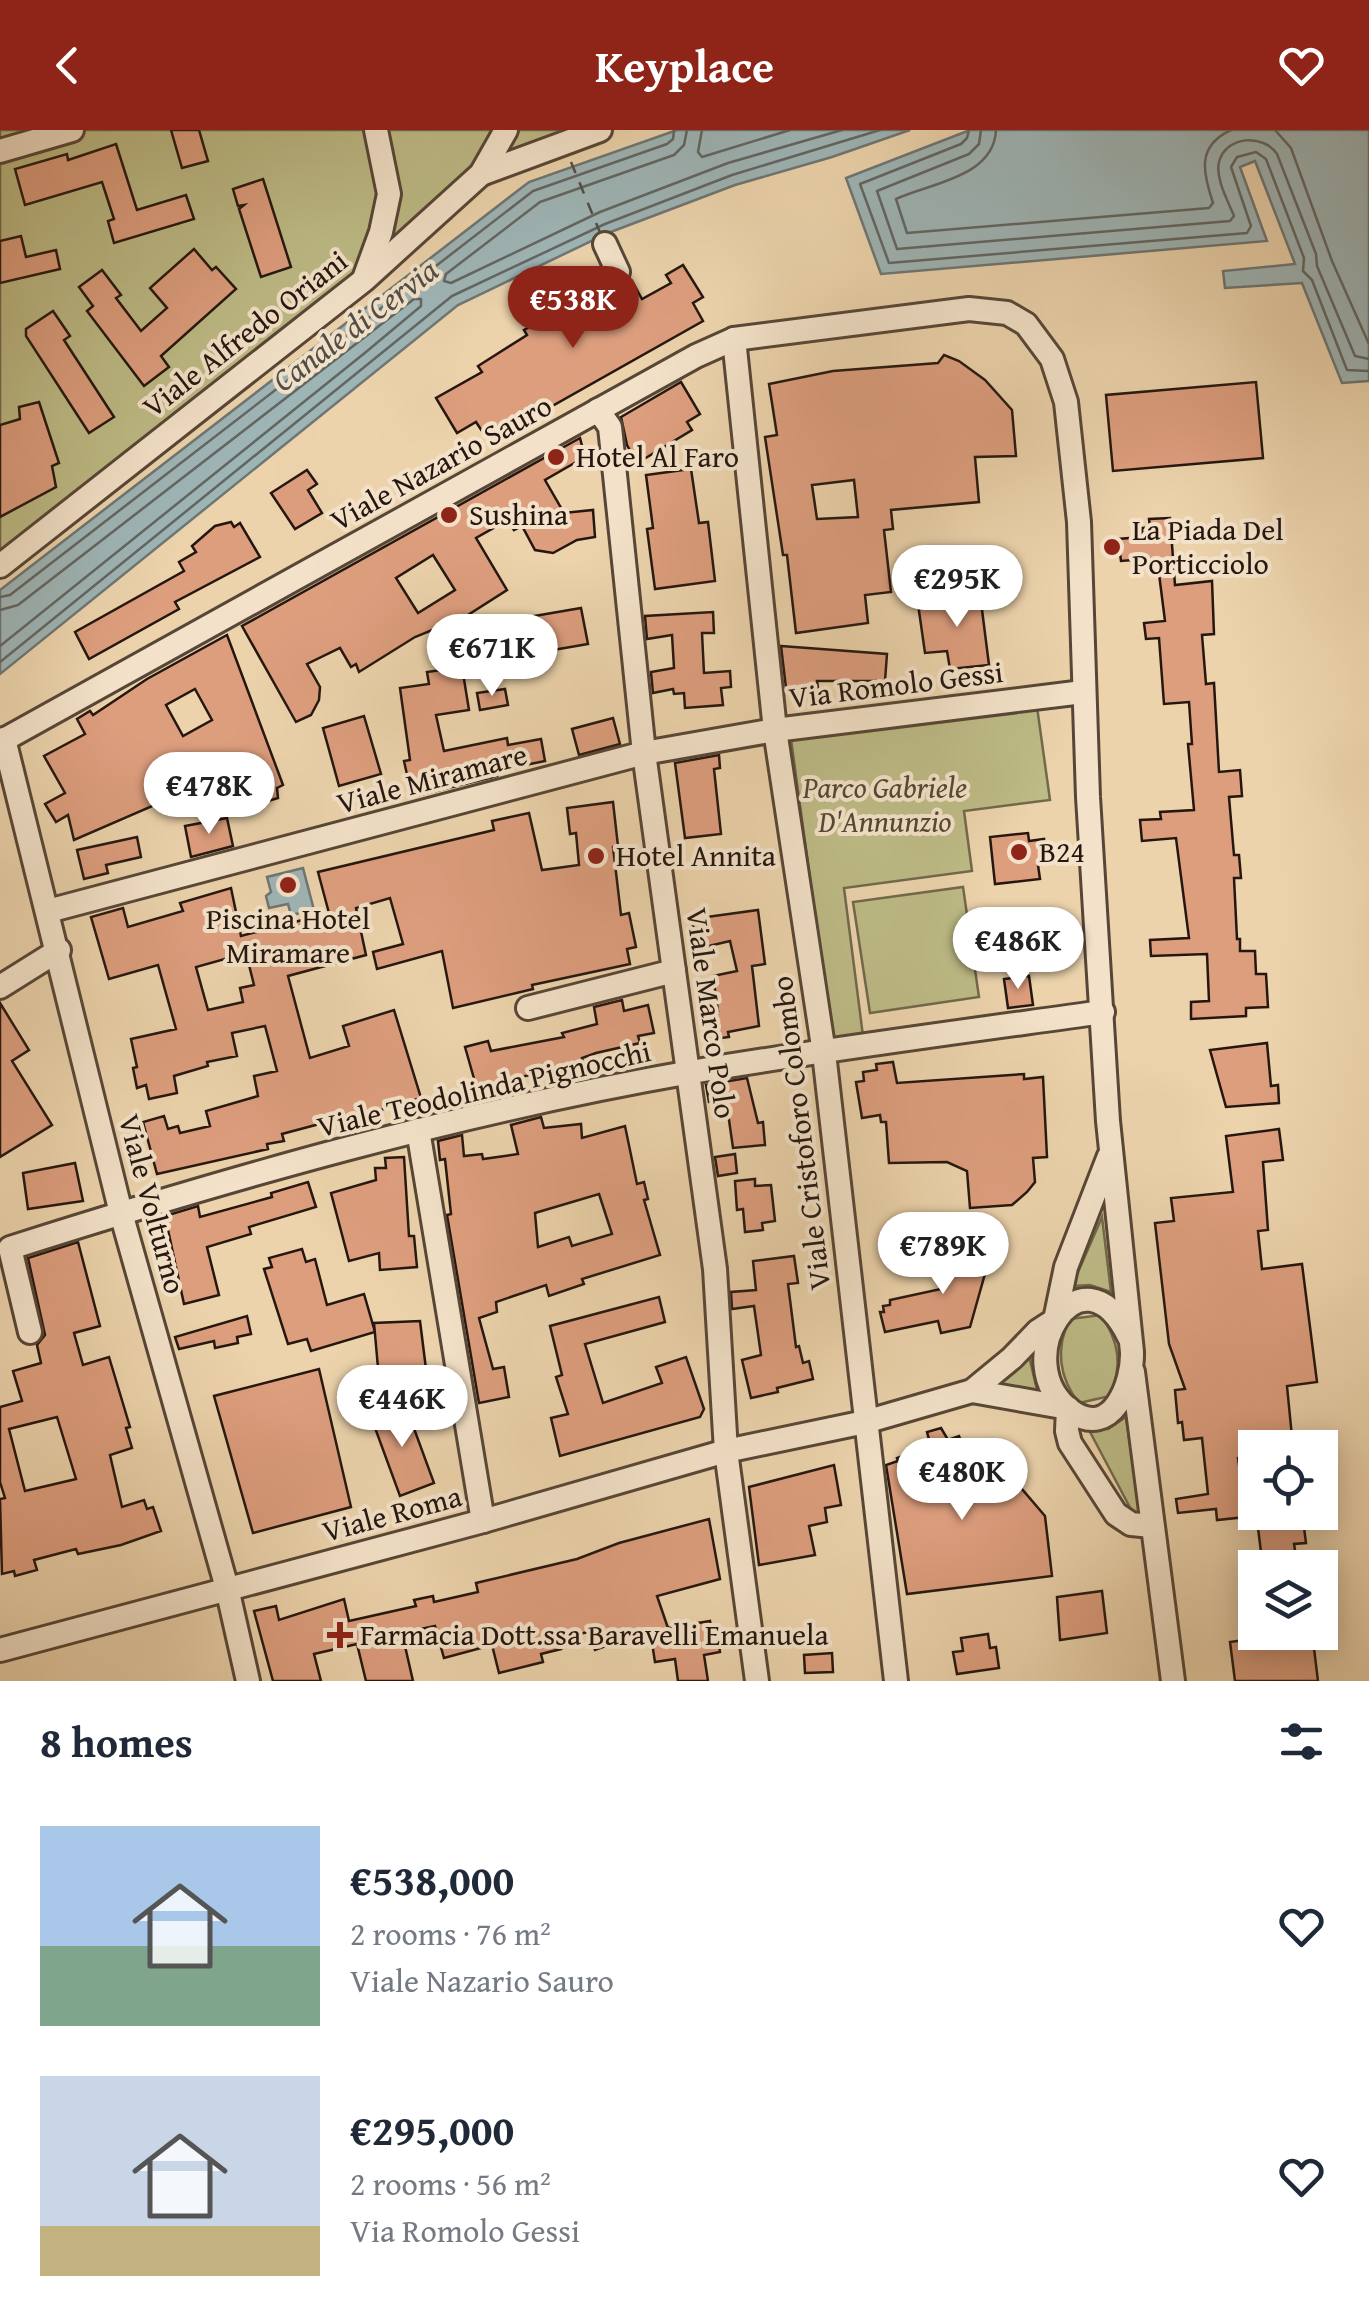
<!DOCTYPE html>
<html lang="en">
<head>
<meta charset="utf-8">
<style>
	:root { --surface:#fff; --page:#f2f2f3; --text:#1f2937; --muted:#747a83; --accent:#8f2418 }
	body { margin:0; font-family:"Gentium Book Plus",serif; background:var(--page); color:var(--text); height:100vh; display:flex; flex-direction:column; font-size:38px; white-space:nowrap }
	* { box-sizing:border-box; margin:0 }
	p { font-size:32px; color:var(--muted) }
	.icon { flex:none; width:55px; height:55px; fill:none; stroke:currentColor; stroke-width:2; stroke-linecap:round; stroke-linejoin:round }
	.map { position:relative; height:1551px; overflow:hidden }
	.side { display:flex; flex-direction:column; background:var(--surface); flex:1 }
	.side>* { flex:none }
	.buttons { position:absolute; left:1238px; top:1300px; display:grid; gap:20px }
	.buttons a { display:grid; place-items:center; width:100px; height:100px; border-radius:0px; background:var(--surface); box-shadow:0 5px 25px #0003; font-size:50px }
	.price { position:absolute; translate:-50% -85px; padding:0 22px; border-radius:35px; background:#fff; color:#222; font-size:32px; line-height:65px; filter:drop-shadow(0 2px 5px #0008) }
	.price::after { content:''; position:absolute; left:50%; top:60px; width:30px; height:22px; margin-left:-15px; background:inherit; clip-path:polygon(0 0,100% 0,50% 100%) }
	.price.selected { background:var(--accent); color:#fff }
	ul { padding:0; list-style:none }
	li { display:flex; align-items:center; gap:30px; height:250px; padding:0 40px }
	li span { display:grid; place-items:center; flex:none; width:280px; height:200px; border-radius:0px; color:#555 }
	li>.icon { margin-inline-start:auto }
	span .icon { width:120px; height:120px; fill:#fffc; stroke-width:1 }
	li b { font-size:42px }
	h2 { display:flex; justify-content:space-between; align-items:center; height:120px; padding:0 40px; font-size:42px }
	header { display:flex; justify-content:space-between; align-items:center; height:130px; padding:0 40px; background:var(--accent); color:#fff; font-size:45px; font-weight:600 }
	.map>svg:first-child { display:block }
	.green { fill:#bdbb86; stroke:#71694b; stroke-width:2.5 }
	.water { fill:#9eb5b6; stroke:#6e7674; stroke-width:2.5 }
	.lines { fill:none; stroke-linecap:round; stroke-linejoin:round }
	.shore { stroke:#626663; stroke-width:2.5 }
	.ferry { stroke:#4f4e4a; stroke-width:2.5; stroke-dasharray:12 10; stroke-linecap:butt }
	.building { fill:#dd9e7e; stroke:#251710; stroke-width:2.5; fill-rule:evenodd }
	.minor-casing { stroke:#574637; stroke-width:28 }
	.minor { stroke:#f3e2c9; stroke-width:22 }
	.poi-dot { fill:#8f2418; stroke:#f3e2c9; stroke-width:4 }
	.labels { text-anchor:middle; stroke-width:8; stroke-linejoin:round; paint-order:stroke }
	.street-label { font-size:30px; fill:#251710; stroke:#f3e2c9 }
	.poi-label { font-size:30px; fill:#251710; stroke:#f3e2c9; text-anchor:start }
	.park-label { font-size:30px; font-style:italic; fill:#534833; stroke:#f3e2c9 }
	.water-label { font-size:32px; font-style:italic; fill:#4f4e4a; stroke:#f3e2c9 }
</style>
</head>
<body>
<header><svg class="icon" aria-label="back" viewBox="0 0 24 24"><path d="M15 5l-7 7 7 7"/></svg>Keyplace<svg class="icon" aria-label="heart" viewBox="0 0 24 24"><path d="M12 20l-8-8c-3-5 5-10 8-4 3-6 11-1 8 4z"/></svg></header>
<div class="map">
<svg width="1369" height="1551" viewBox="0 0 1369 1551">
	<rect width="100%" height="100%" fill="#ecd3ac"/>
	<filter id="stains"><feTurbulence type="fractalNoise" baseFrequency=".002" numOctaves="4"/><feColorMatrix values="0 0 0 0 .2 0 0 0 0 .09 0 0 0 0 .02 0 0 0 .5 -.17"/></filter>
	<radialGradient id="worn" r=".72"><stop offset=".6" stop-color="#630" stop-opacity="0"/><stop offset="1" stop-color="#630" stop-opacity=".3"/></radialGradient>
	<g class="green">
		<polygon points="0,0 575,0 481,44 0,424"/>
		<polygon points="1037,577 1050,670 964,681 972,741 844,758 863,906 832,911 791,609"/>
		<polygon points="963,757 979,867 870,883 853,772"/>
		<polygon points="1102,1087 1111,1162 1090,1155 1072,1156"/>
		<path d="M1101,1185c18,26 22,51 9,81l-31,7c-20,-25 -24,-55 -9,-84z"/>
		<polygon points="1028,1222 1039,1268 998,1257 996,1252"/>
		<polygon points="1126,1287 1140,1384 1135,1387 1089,1300 1108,1299"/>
	</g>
	<g class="water">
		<polygon points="677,0 910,0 832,27 735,55 608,103 458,175 0,544 0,460 529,52"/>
		<polygon points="970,0 1369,0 1369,251 1342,253 1302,153 1225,158 1223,141 1295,134 1255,31 1240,37 1267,111 881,144 846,48"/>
		<polygon points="303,738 314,780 291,785 288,774 269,778 266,766 271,762 267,747"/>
	</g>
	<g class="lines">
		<g class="shore">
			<polyline points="687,0 684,15 674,25 540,72 446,144 444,151 451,153 600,82 728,33 842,0"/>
			<polyline points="702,0 698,22 702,27 790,0"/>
			<polyline points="969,0 967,8 961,14 860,54 889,133 1247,103 1251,96 1231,37 1237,27 1256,22 1266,29 1304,128 1303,141 1312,150 1347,240 1369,241"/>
			<path d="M981,0l-2,14 -10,10 -92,37 20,58 333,-28 4,-5c-6,-15 -19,-38 -15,-54 7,-27 45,-28 58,-8l39,100 1,12 38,90 14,3"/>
			<path d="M996,0c-2,47 -65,53 -100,69l11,34 302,-25 4,-5c-10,-30 -17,-57 18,-73"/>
			<polyline points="1275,0 1291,18 1332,131 1369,214"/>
			<polyline points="0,467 10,465 533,61 667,14 673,9 674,0"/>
			<polyline points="0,480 18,475 414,169 421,169 421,176 366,222 0,516"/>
			<polyline points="0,532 452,166 605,94 732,45 880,0"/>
		</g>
		<polyline class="ferry" points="571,32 601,105"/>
	</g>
	<g class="building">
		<polygon points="171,0 199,0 208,31 182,38"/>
		<polygon points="116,14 137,80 186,65 194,89 114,113 108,91 114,89 102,52 25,75 15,39 67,24 68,30"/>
		<polygon points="263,49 291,137 261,147 239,79 244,75 238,76 233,59"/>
		<polygon points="21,106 26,127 56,120 60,139 0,153 0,111"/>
		<polygon points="194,119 212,140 216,137 236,159 161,226 169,237 144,256 87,181 93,176 79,157 102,140 121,165 116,168 141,201 167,178 150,158"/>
		<polygon points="683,135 703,167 693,173 703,191 538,284 533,275 484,304 476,292 457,303 436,268 482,242 478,236 527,205 524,200 595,160 597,163 611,155 623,156 632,151 642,169 671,153 666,145"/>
		<polygon points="53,181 70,206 64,210 114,287 89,303 26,206 26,199"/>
		<path d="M944,225l15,6 26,19 27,30 4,46 -41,1 4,45 -88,8 2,19 -9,1 7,62 -26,3 3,28 -72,10 -9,-78h-4l-18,-118 12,-2 -8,-51 64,-13 105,-8zM854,350l4,37 -41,2 -5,-34z"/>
		<polygon points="681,252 700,284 687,292 692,300 644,329 643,320 633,326 627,315 621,287"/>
		<polygon points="1256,252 1263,328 1113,341 1106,265"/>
		<polygon points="39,272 59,333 52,336 56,357 0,387 0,295 20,289 19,277"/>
		<path d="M580,308l5,19 -40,23 19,33 29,-3 2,27 -18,3 -24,13 -18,-3 -13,-24 -8,4 -6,-10 -32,18 31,52 -72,46 -3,-6 -17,7 -56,35 -3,-8 -5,3 -11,-19 -33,16 13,23 -1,13 -8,15 -15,7 -54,-96zM433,425l22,35 -37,23 -22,-35z"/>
		<polygon points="691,339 699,393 708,392 715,451 655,459 647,399 653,398 646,345"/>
		<polygon points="307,340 317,354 308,360 322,383 295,399 271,363"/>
		<polygon points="1170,388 1175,455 1212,451 1214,504 1202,505 1206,554 1214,553 1219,642 1240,640 1242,666 1229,667 1234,725 1239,725 1241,748 1234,748 1237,809 1240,809 1240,821 1255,821 1256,844 1266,844 1268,877 1246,878 1246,886 1191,889 1191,872 1209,871 1207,824 1151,826 1150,810 1189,808 1176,708 1142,711 1140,690 1161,689 1160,682 1194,680 1188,614 1192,614 1189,572 1164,574 1159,508 1146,509 1144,493 1165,491 1157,428 1121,431 1118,409 1142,407 1142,398 1150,397 1149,389"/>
		<polygon points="231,392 234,397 240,393 260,427 175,472 179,479 89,529 75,502 184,441 179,432 196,422 192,416 215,396"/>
		<polygon points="979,456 989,535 950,539 947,521 925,523 918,474 927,477 931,472 937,476 940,471 961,469 960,458"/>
		<polygon points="581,478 588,514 524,525 517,489"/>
		<polygon points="713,482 714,503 702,503 704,543 730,541 731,557 721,558 723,575 685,578 684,563 674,564 673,559 653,563 651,542 674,538 672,505 647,509 645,486"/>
		<path d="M227,505l56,150 -6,3 1,10 -38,11 -16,-45 -33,18 3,6 -120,52 -6,-25 -12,7 -11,-18 20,-11 -21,-37 41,-22 -8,-15 13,-8 3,4 54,-36zM195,559l17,31 -29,16 -17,-31z"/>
		<polygon points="781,516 887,524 885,551 817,551 818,558 794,562 793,557 786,558"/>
		<polygon points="462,537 469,580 436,585 444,621 507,608 508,615 541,609 545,631 496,641 497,646 412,667 404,631 410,630 400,558 429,554 427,542"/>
		<polygon points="505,559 508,575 480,580 477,563"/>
		<polygon points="364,586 381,644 339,656 323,598"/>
		<polygon points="613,588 620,614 579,625 572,599"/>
		<polygon points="719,625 720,638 714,639 721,704 685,708 675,633"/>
		<path d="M613,672l5,44 -5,1 8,68 8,-2 7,34 -9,2 3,15 -98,21 1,4 -80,19 -11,-57 -65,18 -4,-17 30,-8 -13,-46 -34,10 10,47 -78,21 22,82 39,-12 -6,-20 51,-16 27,88 -67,20 -1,-3 -71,19 2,7 -17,3 1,5 -111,25 -14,-52 21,-6 4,13 10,-3 2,7 30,-7 -4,-15 52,-15 -4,-20 23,-5 -12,-45 -33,7 5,23 -30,6 1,4 -34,10 3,17 -28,6 -3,-14 -9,3 -4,-20 4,-1 -6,-28 45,-10 -18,-64 -49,14 -18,-62 32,-9 5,19 55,-16 -3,-8 51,-15 10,48 88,-23 -11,-41 176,-42 -2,-9 37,-8 13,57 37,-5 -3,-32 -6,1 -3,-26zM246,823l8,32 -14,3 3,14 -35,8 -12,-43z"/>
		<polygon points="227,688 233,716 191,727 185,696"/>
		<polygon points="1028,703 1029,711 1044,709 1047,734 1038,735 1040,749 995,754 990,707"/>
		<polygon points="137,707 141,727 106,735 108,743 84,749 77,720"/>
		<polygon points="758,780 765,834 752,836 759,896 728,902 729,907 706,910 702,884 718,881 713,846 737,841 730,811 696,819 692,789"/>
		<polygon points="1029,846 1033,875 1008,878 1004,849"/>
		<polygon points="622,870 624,881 648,875 654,903 638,906 640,913 596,923 582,928 584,935 499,951 500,953 477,959 465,917 488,911 491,921 564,907 562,903 597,894 594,877"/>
		<polygon points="0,873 29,920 12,931 52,995 0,1027"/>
		<polygon points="1267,913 1271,956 1278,955 1279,973 1226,977 1210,920"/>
		<polygon points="893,932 897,953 1024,944 1024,949 1043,947 1047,1027 1033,1028 1035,1052 1027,1062 1012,1075 970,1078 967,1041 947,1032 889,1033 886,992 881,992 880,985 862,988 856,952 864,951 863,942 877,940 876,934"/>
		<polygon points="747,948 758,993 763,992 765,1015 733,1018 727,976 722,977 721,971 709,972 706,955"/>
		<path d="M541,987l3,11 37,-4 1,14 43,-12 12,58 7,-2 4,17 -4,1 16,55 -78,24 2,5 -35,12 -3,-11 -50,17 1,10 -18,6 14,51 11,-2 5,30 -30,6 -32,-188 4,-1 -6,-55 -5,1 -2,-19 24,-6 2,21 18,-2 1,5 35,-5 -7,-29zM599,1064l13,40 -40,12 -3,-9 -31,10 -3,-34z"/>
		<polygon points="1279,999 1283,1030 1263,1032 1268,1100 1258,1101 1262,1139 1302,1134 1317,1252 1287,1256 1292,1307 1288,1307 1289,1318 1255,1318 1255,1326 1238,1328 1244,1368 1255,1366 1255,1386 1217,1390 1216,1379 1178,1383 1176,1369 1208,1364 1202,1308 1184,1310 1182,1292 1178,1293 1175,1260 1185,1259 1169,1214 1155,1093 1174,1091 1171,1068 1233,1062 1226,1006"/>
		<polygon points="735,1024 737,1043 718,1046 715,1027"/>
		<polygon points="404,1027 409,1106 414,1106 417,1137 380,1140 379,1123 349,1131 331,1063 376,1050 375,1038 386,1038 385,1028"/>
		<polygon points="75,1033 83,1071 28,1079 23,1043"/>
		<polygon points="755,1049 755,1056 771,1055 775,1091 762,1093 763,1100 745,1102 743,1079 737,1080 735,1051"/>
		<polygon points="308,1052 316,1077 249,1097 251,1104 207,1117 219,1165 184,1174 165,1086 198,1076 200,1087 272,1067 271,1063"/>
		<path d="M78,1112l22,84 -26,7 9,32 26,-8 21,70 -4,1 6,20 -22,7 12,52 22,-7 3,9 6,-2 8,24 -40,14 -43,9 -2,-5 -42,11 3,10 -22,6 -1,-5 -12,3 -2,-75 5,-1 -5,-16v-75l22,-6 -9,-30 28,-8 -4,-18 8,-10 -17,-77zM57,1287l19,62 -51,12 -16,-62z"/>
		<polygon points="954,1116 990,1126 970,1197 941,1203 938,1191 885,1202 880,1182 884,1182 883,1176 890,1175 890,1170 941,1159"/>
		<polygon points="302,1119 306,1132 315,1129 327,1175 364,1164 375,1202 311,1221 307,1209 288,1214 264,1139 272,1137 269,1128"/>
		<polygon points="794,1126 798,1153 788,1154 796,1217 799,1216 803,1233 809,1231 813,1249 777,1258 778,1262 751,1268 742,1230 761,1225 754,1176 732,1179 731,1162 756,1160 753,1131"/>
		<polygon points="659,1167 665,1192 585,1214 603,1273 662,1253 656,1237 686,1227 704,1279 700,1287 560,1326 551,1288 568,1284 556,1247 562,1245 550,1196"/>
		<polygon points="247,1186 251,1204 237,1207 238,1213 215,1218 214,1211 179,1219 175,1207"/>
		<polygon points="420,1191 429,1263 390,1267 389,1248 379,1249 374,1193"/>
		<polygon points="319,1239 351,1377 253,1403 214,1266"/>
		<polygon points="405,1274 434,1353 400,1366 371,1287"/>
		<polygon points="941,1298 948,1310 959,1306 984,1367 1016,1352 1045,1386 1052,1446 907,1464 886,1335 898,1331 897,1328 931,1317 927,1302"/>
		<polygon points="834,1335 841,1375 825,1378 827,1392 809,1396 815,1425 759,1435 749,1357"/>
		<polygon points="1256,1382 1302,1382 1306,1413 1294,1414 1298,1438 1263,1438"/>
		<polygon points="709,1389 720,1449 657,1466 668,1498 710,1491 712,1506 718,1505 720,1522 704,1525 708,1551 678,1551 675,1529 655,1532 650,1500 595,1520 588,1502 558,1509 561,1519 541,1524 543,1532 499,1543 492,1515 444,1528 435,1496 402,1503 413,1551 366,1551 357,1514 314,1524 321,1551 273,1551 254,1481 276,1476 279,1490 344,1469 349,1491 416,1476 414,1470 433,1466 434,1472 478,1462 476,1453 577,1429 619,1413"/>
		<polygon points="1102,1461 1107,1503 1060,1510 1057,1467"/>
		<polygon points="1300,1502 1312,1502 1318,1551 1235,1551 1230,1512"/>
		<polygon points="988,1504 990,1518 996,1517 999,1538 957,1544 953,1522 963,1521 961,1508"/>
		<polygon points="832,1523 833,1542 805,1543 804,1525"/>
	</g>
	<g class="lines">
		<g class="minor-casing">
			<g id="minor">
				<polyline points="0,21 72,0"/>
				<polyline points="481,44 600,0"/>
				<polyline points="605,114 618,142"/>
				<polyline points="365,146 381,102 389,64 376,0"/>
				<polyline points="734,209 775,600 824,923 896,1551"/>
				<polyline points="598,280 610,297 644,623 715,1139 726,1321 757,1551"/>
				<polyline points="0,436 364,150 481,44 506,0"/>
				<polyline points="4,609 121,1083 227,1458 248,1551"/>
				<path d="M0,612l696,-386 38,-17 235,-30 38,4 19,11 26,35 14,43 13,120 9,275 20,324 24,231c1,31 -20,88 -61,59 -66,-49 10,-173 58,-74"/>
				<polyline points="48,781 644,623 775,600 1083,562"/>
				<polyline points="0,857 59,820"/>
				<polyline points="528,878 674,841"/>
				<polyline points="418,1000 483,1391"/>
				<path d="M30,1202l-20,-84c223,-71 451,-136 681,-176 136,-23 275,-41 412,-60"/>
				<polyline points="1133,1242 1173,1551"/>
				<polyline points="972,1261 1068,1278 1067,1301 1070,1313 1116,1384 1131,1394 1152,1396"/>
				<polyline points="0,1520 483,1391 726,1321 865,1292 972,1261 1012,1228 1038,1201 1055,1190 1066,1137 1109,1026"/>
			</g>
		</g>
		<use href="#minor" class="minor"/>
	</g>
	<g class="poi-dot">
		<circle cx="556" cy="327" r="10"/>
		<circle cx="449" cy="385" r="10"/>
		<circle cx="1112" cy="417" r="10"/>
		<circle cx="1019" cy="722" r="10"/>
		<circle cx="596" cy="726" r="10"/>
		<circle cx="288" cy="755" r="10"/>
		<path d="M335 1490h10v10h10v10h-10v10h-10v-10h-10v-10h10z"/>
	</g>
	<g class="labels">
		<g class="street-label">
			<text transform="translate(245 204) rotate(-38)" y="10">Viale Alfredo Oriani</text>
			<text transform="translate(441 333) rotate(-29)" y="10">Viale Nazario Sauro</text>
			<text transform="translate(896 555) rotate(-7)" y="10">Via Romolo Gessi</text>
			<text transform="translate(432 649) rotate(-15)" y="10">Viale Miramare</text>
			<text transform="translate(711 883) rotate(82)" y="10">Viale Marco Polo</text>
			<text transform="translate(484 959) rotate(-13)" y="10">Viale Teodolinda Pignocchi</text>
			<text transform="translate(801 1003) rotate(-97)" y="10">Viale Cristoforo Colombo</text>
			<text transform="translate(152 1074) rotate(75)" y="10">Viale Volturno</text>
			<text transform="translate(392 1384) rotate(-15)" y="10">Viale Roma</text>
		</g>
		<g class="poi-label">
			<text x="576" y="337">Hotel Al Faro</text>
			<text x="469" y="395">Sushina</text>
			<text x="1132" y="410">La Piada Del<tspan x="1132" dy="34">Porticciolo</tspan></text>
			<text x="1039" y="732">B24</text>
			<text x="616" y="736">Hotel Annita</text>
			<text x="288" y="799" text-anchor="middle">Piscina Hotel<tspan x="288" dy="34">Miramare</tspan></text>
			<text x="360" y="1515">Farmacia Dott.ssa Baravelli Emanuela</text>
		</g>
		<g class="park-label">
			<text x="885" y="668">Parco Gabriele<tspan x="885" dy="34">D'Annunzio</tspan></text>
		</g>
		<g class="water-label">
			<text transform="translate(355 195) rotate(-37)" y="11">Canale di Cervia</text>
		</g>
	</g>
	<rect width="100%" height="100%" filter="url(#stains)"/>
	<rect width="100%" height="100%" fill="url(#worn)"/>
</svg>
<div class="buttons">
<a><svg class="icon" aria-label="locate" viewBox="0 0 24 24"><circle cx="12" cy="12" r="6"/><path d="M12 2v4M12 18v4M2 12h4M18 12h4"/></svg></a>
<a><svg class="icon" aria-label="layers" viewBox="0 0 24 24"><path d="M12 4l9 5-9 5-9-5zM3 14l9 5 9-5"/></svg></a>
</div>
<b class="price selected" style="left:573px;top:221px">€538K</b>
<b class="price" style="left:957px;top:500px">€295K</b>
<b class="price" style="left:492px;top:569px">€671K</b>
<b class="price" style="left:209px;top:707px">€478K</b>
<b class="price" style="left:1018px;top:862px">€486K</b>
<b class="price" style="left:943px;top:1167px">€789K</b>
<b class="price" style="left:402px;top:1320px">€446K</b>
<b class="price" style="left:962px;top:1393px">€480K</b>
</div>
<section class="side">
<h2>8 homes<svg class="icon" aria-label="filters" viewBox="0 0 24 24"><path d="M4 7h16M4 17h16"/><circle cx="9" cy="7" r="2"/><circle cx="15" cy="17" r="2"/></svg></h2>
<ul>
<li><span style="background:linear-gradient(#a9c7e8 60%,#7fa58c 0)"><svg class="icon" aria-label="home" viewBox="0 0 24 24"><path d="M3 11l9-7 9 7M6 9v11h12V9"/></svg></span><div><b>€538,000</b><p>2 rooms · 76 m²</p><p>Viale Nazario Sauro</p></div><svg class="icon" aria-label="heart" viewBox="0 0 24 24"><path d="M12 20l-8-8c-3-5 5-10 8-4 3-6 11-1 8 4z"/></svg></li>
<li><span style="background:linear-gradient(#c9d6e8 75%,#c2b280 0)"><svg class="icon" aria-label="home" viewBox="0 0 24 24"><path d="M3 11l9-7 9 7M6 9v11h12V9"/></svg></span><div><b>€295,000</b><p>2 rooms · 56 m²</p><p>Via Romolo Gessi</p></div><svg class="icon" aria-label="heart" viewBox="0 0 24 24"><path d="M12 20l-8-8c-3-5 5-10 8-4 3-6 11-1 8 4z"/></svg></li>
</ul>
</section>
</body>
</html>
